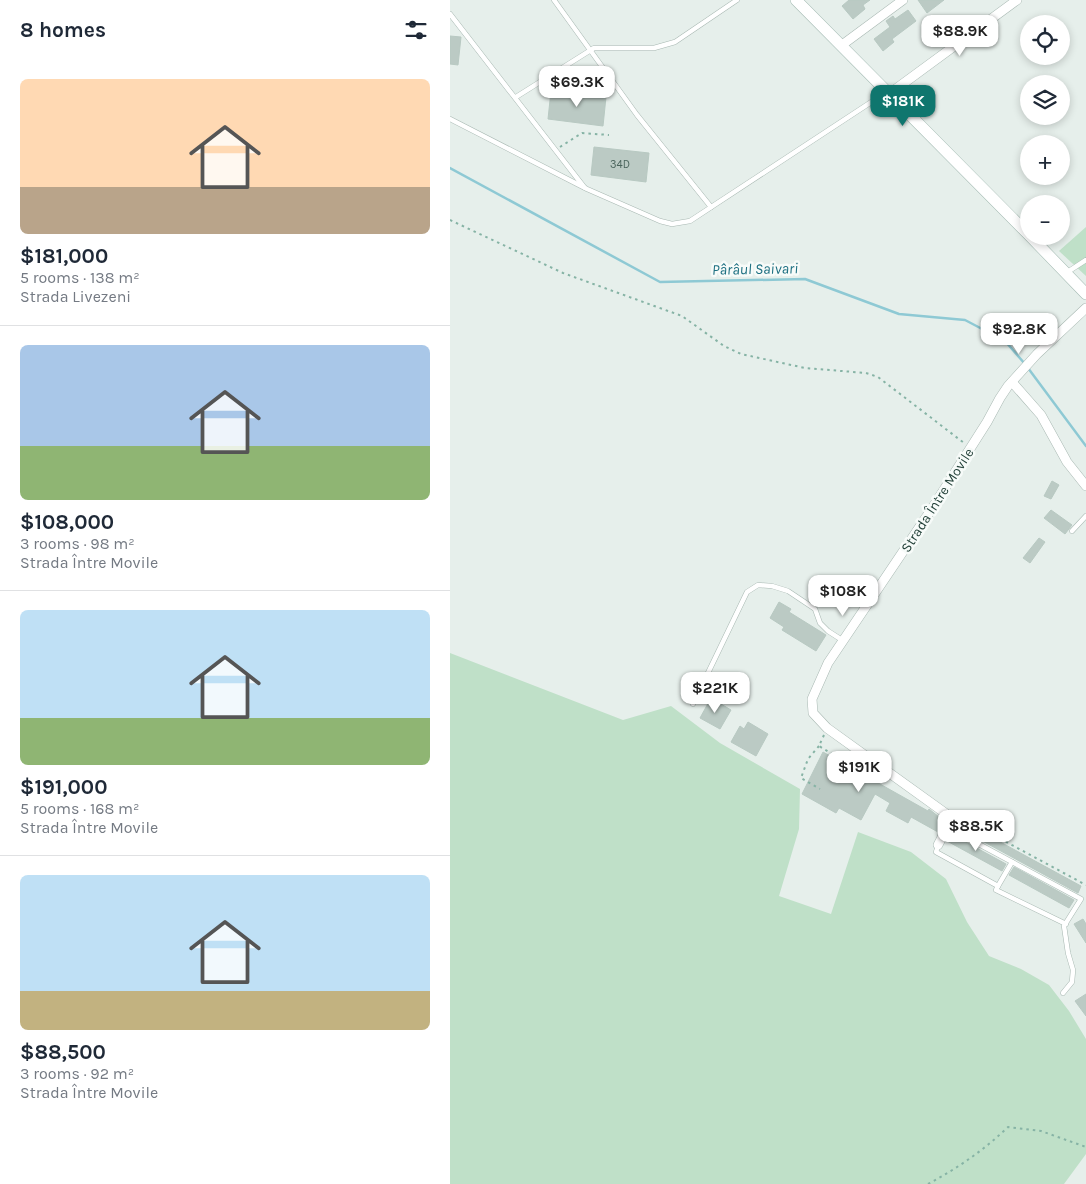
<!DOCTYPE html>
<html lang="en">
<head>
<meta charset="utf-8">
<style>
	:root { --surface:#fff; --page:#f2f2f3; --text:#1f2937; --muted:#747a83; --line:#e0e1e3; --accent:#0f766e }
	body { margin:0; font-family:Karla,sans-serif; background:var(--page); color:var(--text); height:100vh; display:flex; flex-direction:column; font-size:19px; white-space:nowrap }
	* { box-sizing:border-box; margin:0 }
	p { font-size:16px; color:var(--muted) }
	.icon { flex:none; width:28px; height:28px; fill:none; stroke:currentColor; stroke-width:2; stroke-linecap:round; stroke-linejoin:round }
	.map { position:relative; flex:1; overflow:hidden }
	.drawer { display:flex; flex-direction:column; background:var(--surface); width:450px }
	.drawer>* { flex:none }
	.fabs { position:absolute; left:570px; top:15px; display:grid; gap:10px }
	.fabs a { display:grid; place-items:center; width:50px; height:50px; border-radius:50%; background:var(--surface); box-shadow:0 2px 8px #0003; font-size:25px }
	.price { position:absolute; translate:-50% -42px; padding:0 11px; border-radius:10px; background:#fff; color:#222; font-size:16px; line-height:32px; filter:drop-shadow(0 1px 2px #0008) }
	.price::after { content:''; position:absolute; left:50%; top:30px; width:15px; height:11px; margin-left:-8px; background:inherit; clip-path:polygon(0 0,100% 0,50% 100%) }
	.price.current { background:var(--accent); color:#fff }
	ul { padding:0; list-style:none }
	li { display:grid; align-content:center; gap:10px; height:265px; padding:0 20px }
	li+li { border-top:1px solid var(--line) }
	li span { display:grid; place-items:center; height:155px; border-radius:8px; color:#555 }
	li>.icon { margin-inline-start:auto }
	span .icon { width:90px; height:90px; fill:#fffc; stroke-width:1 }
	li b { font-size:21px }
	h2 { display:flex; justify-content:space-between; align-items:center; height:60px; padding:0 20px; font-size:21px }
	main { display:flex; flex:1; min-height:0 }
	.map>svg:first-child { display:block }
	.green { fill:#bfe0c8 }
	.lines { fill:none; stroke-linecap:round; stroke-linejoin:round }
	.stream { stroke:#8ec9d4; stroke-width:2.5 }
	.building { fill:#bbcac4; stroke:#b8c9c2 }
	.lane-casing { stroke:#a8b8b2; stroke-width:5.5 }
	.street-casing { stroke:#a8b8b2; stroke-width:10 }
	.secondary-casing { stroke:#a4bbb3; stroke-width:12 }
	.path { stroke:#86b3a5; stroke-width:2; stroke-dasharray:2.5 4; stroke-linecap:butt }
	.lane { stroke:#fff; stroke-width:4.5 }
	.street { stroke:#fff; stroke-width:9 }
	.secondary { stroke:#fff; stroke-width:11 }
	.labels { text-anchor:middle; stroke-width:5; stroke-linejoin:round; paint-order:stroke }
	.number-label { font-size:11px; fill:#4a645c }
	.street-label { font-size:14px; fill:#24423a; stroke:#f7fbf9 }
	.water-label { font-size:15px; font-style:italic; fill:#1c6f80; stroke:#f7fbf9 }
</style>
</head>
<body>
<main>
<section class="drawer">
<h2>8 homes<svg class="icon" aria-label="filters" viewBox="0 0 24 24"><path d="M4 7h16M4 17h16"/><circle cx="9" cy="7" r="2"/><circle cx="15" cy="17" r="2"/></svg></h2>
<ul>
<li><span style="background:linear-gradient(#ffd9b3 70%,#b9a48a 0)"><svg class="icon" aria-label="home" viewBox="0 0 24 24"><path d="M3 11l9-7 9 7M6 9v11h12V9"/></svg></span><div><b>$181,000</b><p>5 rooms · 138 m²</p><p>Strada Livezeni</p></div></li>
<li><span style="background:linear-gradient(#a9c7e8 65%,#8fb573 0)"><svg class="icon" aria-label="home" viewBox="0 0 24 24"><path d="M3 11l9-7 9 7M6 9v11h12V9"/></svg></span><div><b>$108,000</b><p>3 rooms · 98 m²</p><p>Strada Între Movile</p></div></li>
<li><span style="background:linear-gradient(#bfe0f5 70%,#8fb573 0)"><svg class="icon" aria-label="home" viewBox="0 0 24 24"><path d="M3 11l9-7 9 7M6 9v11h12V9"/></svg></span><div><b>$191,000</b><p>5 rooms · 168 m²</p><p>Strada Între Movile</p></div></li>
<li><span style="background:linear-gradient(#bfe0f5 75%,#c2b280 0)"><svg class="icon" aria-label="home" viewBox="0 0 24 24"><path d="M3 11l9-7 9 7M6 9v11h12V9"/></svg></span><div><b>$88,500</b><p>3 rooms · 92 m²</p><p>Strada Între Movile</p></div></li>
</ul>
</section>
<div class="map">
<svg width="636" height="1184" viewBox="0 0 636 1184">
	<rect width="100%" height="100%" fill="#e6efeb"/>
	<g class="green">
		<polygon points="636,227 636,276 609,251"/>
		<polygon points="0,653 173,720 221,706 270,743 350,789 349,829 329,896 381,914 408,832 461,852 496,879 517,922 539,956 571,969 599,985 619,1011 636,1039 636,1154 614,1184 0,1184"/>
	</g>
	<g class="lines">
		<g class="stream">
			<polyline points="0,168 210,282 355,279 449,314 515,320 555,341 575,364"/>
			<polyline points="578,368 636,446"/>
		</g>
	</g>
	<g class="building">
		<polygon points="399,0 420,0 413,5 415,9 403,19 392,6"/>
		<polygon points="468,0 494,0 477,13"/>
		<polygon points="458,10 466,21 442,39 444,42 433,51 424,39 440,27 436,21 443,16 445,19"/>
		<polygon points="0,36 11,37 8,65 0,64"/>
		<polygon points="101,91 156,97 153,126 98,119"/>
		<polygon points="144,147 199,153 196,182 141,175"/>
		<polygon points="602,481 609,485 601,499 594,496"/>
		<polygon points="601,510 622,525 615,534 594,518"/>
		<polygon points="589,538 595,542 580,563 573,558"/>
		<polygon points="329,602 341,609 339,612 376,635 366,651 332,630 334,627 320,618"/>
		<polygon points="261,698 281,710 270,729 250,718"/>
		<polygon points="298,722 318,734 306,756 281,742 290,726 294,729"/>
		<polygon points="373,752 478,811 479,809 489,817 488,820 493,822 488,832 461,817 458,823 436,811 440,803 425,794 411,820 389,808 386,813 352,794"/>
		<polygon points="508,819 631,886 628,893 505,826"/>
		<polygon points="501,834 556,864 552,871 497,841"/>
		<polygon points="564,867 624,900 619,908 559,875"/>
		<polygon points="633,919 636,924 636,943 624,924"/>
		<polygon points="636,994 636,1016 625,1001"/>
	</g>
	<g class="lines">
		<g class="lane-casing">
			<g id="lane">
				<polyline points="104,0 187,115 261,207"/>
				<polyline points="0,14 134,187"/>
				<polyline points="66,97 144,48 204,48 225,42 287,0"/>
				<polyline points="0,119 137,189 210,221 222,224 240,221 435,93"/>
				<polyline points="616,273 636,260"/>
				<polyline points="622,531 636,516"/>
				<polyline points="243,704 297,592 308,585 322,586 338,591 365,609 370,623 378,631 392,640"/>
				<polyline points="497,827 631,899 614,926 618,953 623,970 622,982 613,993"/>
				<polyline points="488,846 486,852 548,886 562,862"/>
				<polyline points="548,886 546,890 616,924"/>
			</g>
		</g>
		<g class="street-casing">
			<g id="street">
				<polyline points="392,45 453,0"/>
				<polyline points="439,94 567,0"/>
				<polyline points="562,382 591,415 617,462 636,486"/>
				<polyline points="488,845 502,818 377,728 363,713 362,699 378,663 483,507 537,422 550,398 558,386 587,354 636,308"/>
			</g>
		</g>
		<g class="secondary-casing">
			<g id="secondary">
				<polyline points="346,0 579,235"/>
				<polyline points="580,236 636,294"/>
			</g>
		</g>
		<g class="path">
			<polyline points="110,147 132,133 159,135"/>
			<polyline points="0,220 113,273 232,316 274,346 291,354 355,368 416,373 428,377 514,443"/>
			<polyline points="374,735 369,746 392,760"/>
			<polyline points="369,746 358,759 351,778 370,789"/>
			<polyline points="510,817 636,885"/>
			<path d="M478,1184c30,-16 56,-34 80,-57l33,4 45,16"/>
		</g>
		<use href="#lane" class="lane"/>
		<use href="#street" class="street"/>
		<use href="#secondary" class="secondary"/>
	</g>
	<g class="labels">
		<g class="number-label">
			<text x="170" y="168">34D</text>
		</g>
		<g class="street-label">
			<text transform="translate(487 500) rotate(-57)" y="5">Strada Între Movile</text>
		</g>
		<g class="water-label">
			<text transform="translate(305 269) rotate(-1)" y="5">Pârâul Saivari</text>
		</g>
	</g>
</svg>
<div class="fabs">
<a><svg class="icon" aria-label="locate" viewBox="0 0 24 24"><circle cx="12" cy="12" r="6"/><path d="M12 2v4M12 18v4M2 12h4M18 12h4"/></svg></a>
<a><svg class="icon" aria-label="layers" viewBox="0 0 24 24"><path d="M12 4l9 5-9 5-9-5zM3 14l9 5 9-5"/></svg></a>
<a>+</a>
<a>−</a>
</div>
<b class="price" style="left:510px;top:57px">$88.9K</b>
<b class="price" style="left:127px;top:108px">$69.3K</b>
<b class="price current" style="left:453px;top:127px">$181K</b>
<b class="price" style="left:569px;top:355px">$92.8K</b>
<b class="price" style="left:393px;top:617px">$108K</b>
<b class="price" style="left:265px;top:714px">$221K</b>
<b class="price" style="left:409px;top:793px">$191K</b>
<b class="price" style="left:526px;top:852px">$88.5K</b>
</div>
</main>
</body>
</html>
